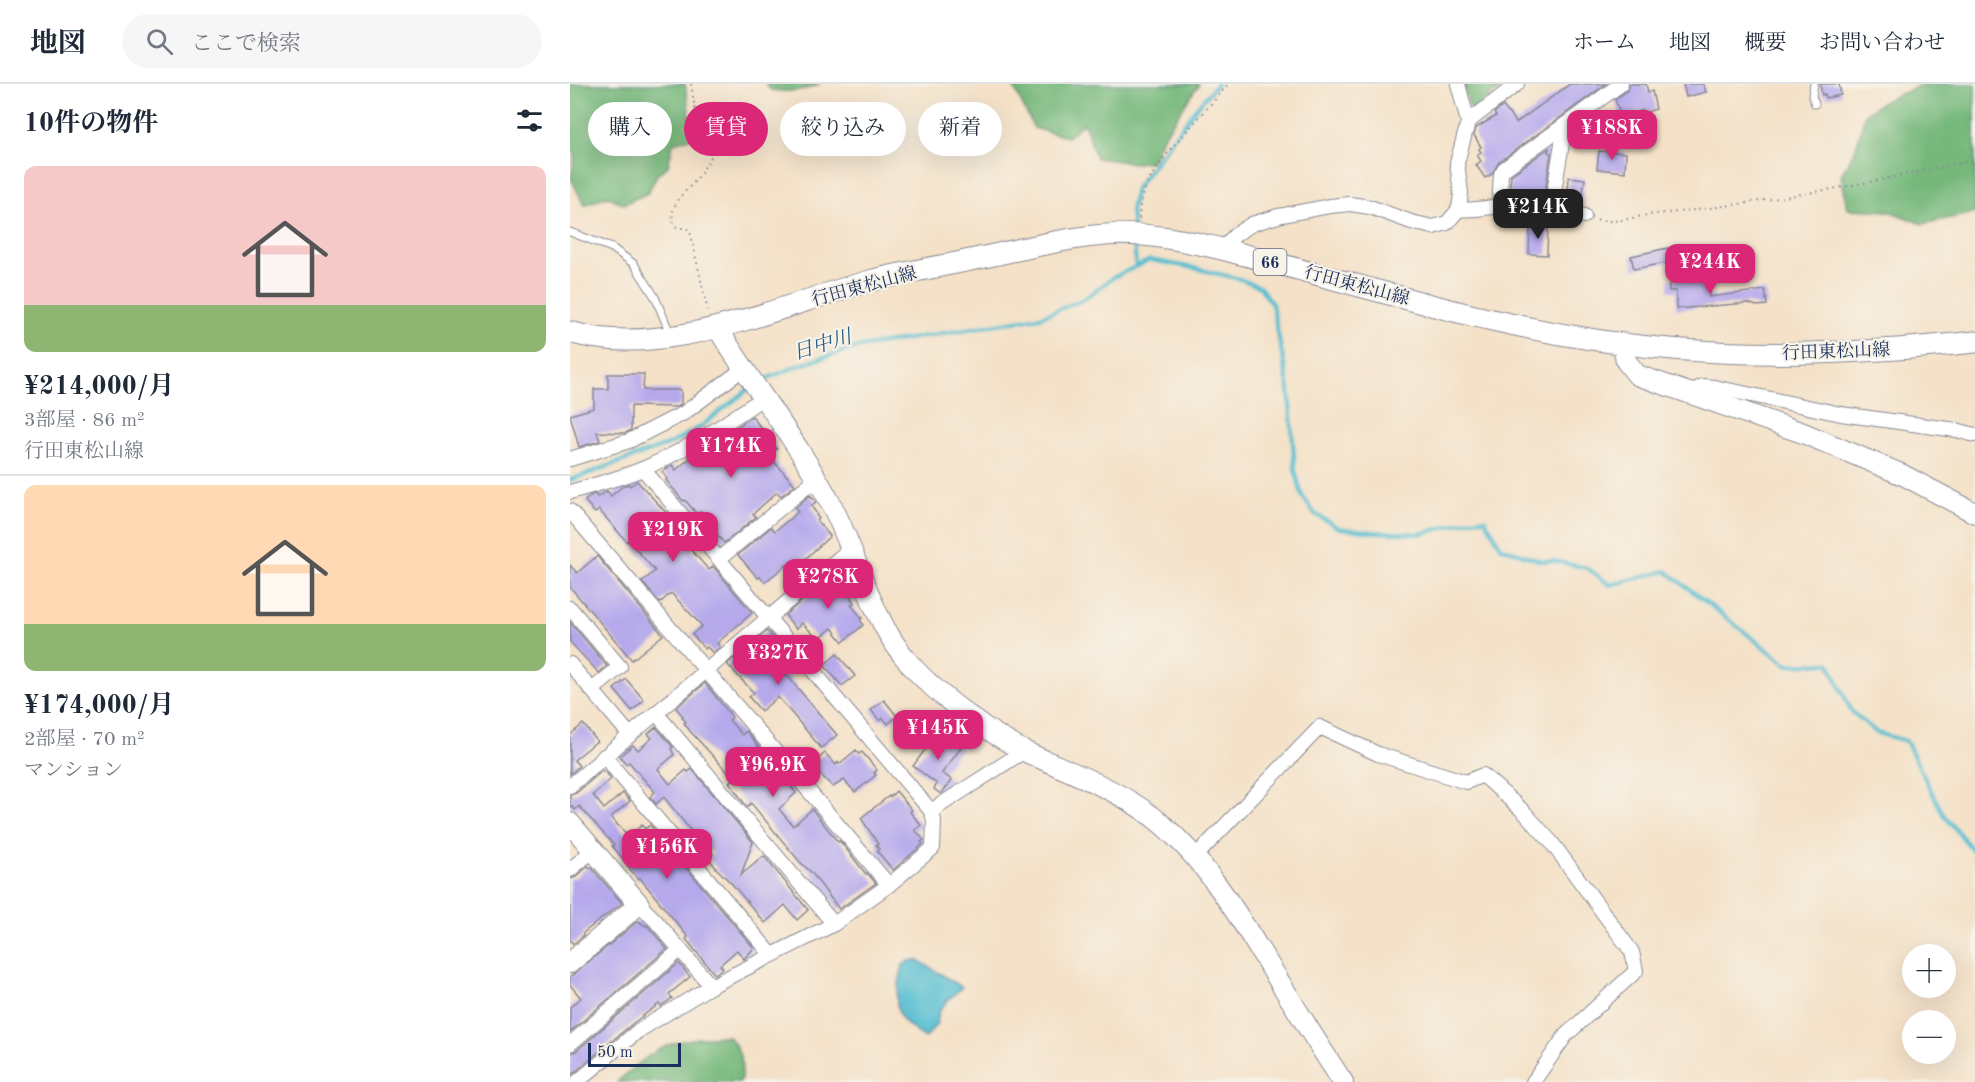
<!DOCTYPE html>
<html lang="ja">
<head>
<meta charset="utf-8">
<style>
	:root { --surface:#fff; --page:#f6f6f7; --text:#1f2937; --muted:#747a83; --line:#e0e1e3; --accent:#db2777 }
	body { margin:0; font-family:"Old Standard TT","Noto Serif JP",serif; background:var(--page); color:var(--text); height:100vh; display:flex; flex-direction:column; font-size:22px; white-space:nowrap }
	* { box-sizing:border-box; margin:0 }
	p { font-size:20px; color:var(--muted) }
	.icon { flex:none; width:33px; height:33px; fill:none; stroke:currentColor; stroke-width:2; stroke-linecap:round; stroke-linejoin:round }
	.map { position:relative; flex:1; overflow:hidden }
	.drawer { display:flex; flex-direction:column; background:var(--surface); width:570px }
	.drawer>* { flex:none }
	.hud { position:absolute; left:18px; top:18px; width:570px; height:54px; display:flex; gap:12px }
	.controls { position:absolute; left:1332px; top:860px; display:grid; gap:12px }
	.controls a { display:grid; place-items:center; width:54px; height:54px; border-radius:50%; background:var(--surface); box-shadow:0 6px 24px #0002; font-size:30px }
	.scale { position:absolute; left:18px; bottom:15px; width:93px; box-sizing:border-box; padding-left:6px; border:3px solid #1b2f5e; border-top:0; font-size:16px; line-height:21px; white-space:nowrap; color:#1b2f5e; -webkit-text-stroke:4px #f7f3e8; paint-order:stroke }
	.price { position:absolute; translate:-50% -51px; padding:0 14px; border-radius:12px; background:var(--accent); color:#fff; font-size:20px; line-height:39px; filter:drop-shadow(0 2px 3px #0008) }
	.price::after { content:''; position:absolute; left:50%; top:36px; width:18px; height:14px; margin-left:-9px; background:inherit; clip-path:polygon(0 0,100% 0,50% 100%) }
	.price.active { background:#222; color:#fff }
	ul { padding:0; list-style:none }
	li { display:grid; align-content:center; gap:12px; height:318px; padding:0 24px }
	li+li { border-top:2px solid var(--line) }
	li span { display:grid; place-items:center; height:186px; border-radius:12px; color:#555 }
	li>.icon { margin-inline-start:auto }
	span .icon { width:108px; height:108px; fill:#fffc; stroke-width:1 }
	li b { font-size:26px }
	h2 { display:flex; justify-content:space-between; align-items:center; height:72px; padding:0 24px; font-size:26px }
	.chip { padding:0 21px; border-radius:27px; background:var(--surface); box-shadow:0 6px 24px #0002; font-size:21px; line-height:54px }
	.chip.active { background:var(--accent); color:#fff }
	header { display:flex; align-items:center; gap:36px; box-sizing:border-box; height:84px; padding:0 30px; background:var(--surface); border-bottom:2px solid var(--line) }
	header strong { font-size:28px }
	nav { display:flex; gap:33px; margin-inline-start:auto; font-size:21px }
	.search { width:420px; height:54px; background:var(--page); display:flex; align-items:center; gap:15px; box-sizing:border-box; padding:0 21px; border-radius:33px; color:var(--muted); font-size:22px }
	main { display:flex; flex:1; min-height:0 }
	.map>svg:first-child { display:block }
	.forest { fill:#75b87a; stroke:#48746c; stroke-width:1.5 }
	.water { fill:#55bed1; stroke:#387698; stroke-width:1.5 }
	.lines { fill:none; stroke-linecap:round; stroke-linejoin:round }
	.stream { stroke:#55bed1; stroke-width:4 }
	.building { fill:#b5a9ec }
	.lane-casing { stroke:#888892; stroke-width:9 }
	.street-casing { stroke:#888892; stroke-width:16 }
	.secondary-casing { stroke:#888892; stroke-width:22 }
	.primary-casing { stroke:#888892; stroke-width:23 }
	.path { stroke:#888892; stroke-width:2; stroke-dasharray:1.5 4.5; stroke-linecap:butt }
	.lane { stroke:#fff; stroke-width:7 }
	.street { stroke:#fff; stroke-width:14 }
	.secondary { stroke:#fff; stroke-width:20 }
	.primary { stroke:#fff; stroke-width:21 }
	.labels { text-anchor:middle; stroke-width:4.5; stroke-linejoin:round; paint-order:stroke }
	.shield { fill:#f7f3e8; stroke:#5d6a87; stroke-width:1.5 }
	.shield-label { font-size:16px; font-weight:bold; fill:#1b2f5e }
	.street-label { font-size:18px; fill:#1b2f5e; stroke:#f7f3e8 }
	.water-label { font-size:20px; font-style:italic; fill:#2c5a80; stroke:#f7f3e8 }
</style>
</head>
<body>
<header>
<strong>地図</strong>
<div class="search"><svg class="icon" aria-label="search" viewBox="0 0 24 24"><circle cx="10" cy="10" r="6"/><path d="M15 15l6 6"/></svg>ここで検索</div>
<nav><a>ホーム</a><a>地図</a><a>概要</a><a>お問い合わせ</a></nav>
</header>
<main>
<section class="drawer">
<h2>10件の物件<svg class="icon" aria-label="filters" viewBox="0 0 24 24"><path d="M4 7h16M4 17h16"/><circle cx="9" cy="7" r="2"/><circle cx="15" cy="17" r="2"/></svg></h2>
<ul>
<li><span style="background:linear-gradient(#f6c9c9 75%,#8fb573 0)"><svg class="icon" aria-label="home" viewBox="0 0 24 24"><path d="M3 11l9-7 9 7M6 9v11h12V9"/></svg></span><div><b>¥214,000/月</b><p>3部屋 · 86 m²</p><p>行田東松山線</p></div></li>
<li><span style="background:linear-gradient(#ffd9b3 75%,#8fb573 0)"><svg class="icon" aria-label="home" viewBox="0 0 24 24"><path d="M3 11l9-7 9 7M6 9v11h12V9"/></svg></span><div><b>¥174,000/月</b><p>2部屋 · 70 m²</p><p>マンション</p></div></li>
</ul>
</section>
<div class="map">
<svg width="1405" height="998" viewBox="0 0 1405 998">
	<rect width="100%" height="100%" fill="#f7f3e8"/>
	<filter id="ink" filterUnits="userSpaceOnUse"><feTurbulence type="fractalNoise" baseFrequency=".0167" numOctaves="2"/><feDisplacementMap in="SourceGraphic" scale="12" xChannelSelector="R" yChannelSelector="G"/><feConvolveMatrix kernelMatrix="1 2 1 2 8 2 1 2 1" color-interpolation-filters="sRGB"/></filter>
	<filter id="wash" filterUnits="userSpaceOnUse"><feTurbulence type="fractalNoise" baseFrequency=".008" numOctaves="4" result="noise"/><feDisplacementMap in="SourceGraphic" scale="24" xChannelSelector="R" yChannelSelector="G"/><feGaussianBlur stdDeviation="1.35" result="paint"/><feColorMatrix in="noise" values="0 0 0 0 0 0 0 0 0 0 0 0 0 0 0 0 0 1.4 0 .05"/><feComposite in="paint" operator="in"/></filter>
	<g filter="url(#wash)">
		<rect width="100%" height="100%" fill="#f4e1c7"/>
		<g class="forest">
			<polygon points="0,0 115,0 123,53 103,59 98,82 87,91 78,109 54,120 37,112 14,121 1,94 5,69 0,66"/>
			<path d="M196,0h54c-17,7 -31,9 -49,6z"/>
			<polygon points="442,0 629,0 591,56 582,77 565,79 526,74 514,39 497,53 464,44"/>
			<polygon points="893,0 936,0 902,27 898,19"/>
			<polygon points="1353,0 1405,0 1405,129 1352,140 1319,127 1278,125 1271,91 1286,64 1295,30 1312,18"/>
			<path d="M158,952c12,12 17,29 12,46h-123c40,-36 56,-45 111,-46z"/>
		</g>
		<path class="water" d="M348,876l44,27 -14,13 -9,11 -2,12 -11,15c-38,-22 -31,-35 -23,-73l6,-4z"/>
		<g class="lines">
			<g class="stream">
				<polyline points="563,145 561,126 566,104 626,24 647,0"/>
				<polyline points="564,158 566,182"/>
				<polyline points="191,297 227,282 284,264 470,233 514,215 544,193 580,176 624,184 670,195 690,203 702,220 719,305 725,386 732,412 745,430 769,444 803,448 850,450 901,436 915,435 931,463 971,477 985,477 1017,484 1040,501 1096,487 1217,581 1259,579 1281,627 1307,649 1336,657 1373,730 1405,769"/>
				<polyline points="0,396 100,360 129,344 180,304"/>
			</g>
		</g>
		<g id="blocks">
			<g class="building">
				<polygon points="1000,0 1036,0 929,78 922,90 915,94 906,81 911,77 907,71 911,68 909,65 911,63 904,51 906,44 926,32 924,29 933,22 946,39"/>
				<polygon points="1060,0 1076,0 1078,8 1082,7 1086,25 1073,29 1073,26 1056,32 1055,30 1051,32 1045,15 1057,7"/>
				<polygon points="1113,0 1133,0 1136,8 1116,13"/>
				<polygon points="1250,0 1269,0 1271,11 1256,14 1255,10 1252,11"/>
				<polygon points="979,64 978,68 981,69 974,116 939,113 941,91"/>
				<polygon points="1029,67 1056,69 1055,88 1027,85"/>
				<polygon points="999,93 1015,95 1011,122 997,120"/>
				<polygon points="960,140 978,141 977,171 959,170"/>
				<polygon points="1098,164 1101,178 1064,185 1061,172"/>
				<polygon points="1099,195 1139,196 1139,213 1195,206 1197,221 1187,222 1178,219 1106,225 1106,207 1099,207"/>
				<polygon points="38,290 74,290 73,306 111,306 111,320 107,323 61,322 61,346 56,349 27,348 30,357 9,363 0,331 24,324 24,305 38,305"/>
				<polygon points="182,332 207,365 202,370 204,371 201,374 225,401 211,412 207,408 183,430 186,433 154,459 144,447 146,445 131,427 127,430 115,416 113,417 96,396 97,394 92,388 102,381 106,386 126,369 131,367 132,368 148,354 155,352"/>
				<polygon points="67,397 125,460 125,462 121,466 139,486 143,482 182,529 147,559 150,563 143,569 137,563 135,565 122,550 132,542 101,509 90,519 72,498 85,487 58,456 57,458 29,426 25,429 15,417 20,412 25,410 27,413 37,407 41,412 53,402 59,400 60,402"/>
				<polygon points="240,411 246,418 241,422 247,430 246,431 249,435 247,437 260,452 232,478 237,486 228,493 216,481 195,498 190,493 188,494 168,471 201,443 205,447 228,428 225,424"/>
				<polygon points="27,472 93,551 62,576 0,503 0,481 7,489"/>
				<polygon points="268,487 279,501 274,505 281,514 284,519 281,521 292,534 290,535 293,541 273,558 262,544 248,555 232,539 226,545 215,531"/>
				<polygon points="0,538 37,582 29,589 0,558"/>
				<polygon points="197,547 205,556 203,557 218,576 210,583 267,651 251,664 208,613 191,627 179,613 184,609 157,580"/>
				<polygon points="267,570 285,592 272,602 254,581"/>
				<polygon points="56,595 74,616 62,627 44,605"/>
				<polygon points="135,599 162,633 159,636 172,651 176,647 226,709 209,725 223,742 242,725 268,758 270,757 296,790 297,789 306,799 269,825 241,788 230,778 181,719 177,723 159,698 164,695 120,647 114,639 116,638 112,633 113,632 106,624"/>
				<polygon points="314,616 327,632 318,640 313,634 310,637 301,626"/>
				<polygon points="13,640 27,657 4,676 9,682 0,690 0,651"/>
				<polygon points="86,643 103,663 101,664 104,671 88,685 100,700 116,686 118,688 122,685 183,758 171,791 194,772 238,826 227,836 215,821 195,839 162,800 146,784 139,774 143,770 129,754 125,758 118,750 121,747 94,713 86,720 80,713 85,708 59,678 56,680 50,672 63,661 68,666 82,654 78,650"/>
				<polygon points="369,647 391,664 372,689 382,696 371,710 364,705 367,700 343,682"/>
				<polygon points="286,666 289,670 292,668 307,686 304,689 306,691 285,708 274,696 263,703 241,681 255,669 266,681 268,678 269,680"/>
				<polygon points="32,687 35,687 41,695 23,711 34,725 53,709 60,717 41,733 58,753 72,741 75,745 80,741 184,864 174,875 167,866 150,881 153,884 145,890 142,887 116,855 118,853 70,794 68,795 58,783 59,782 42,762 44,761 9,722 5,726 0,721 0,711 6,709"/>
				<polygon points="326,707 342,726 340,728 351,741 345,746 354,756 351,758 353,760 323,786 307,767 309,765 306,761 308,760 291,734 319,712 320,713"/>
				<polygon points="18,782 20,784 21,783 52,819 13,849 13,852 3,860 0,856 0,795 6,793"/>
				<polygon points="68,837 76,842 77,841 97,865 0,948 0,923 11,914 0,901 0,893"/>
				<polygon points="109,879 120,893 99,910 102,914 91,922 89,920 62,940 0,992 0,969 6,967"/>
			</g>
		</g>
	</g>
	<g filter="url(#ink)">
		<use href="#blocks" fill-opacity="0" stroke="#888892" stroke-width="1.5"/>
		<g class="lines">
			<g class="lane-casing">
				<g id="lane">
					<polyline points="1244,0 1242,12 1245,20"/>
					<polyline points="0,148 42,164 64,180 85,213 100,249"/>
				</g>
			</g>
			<g class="street-casing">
				<g id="street">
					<polyline points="898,38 947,0"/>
					<polyline points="929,122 931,90 934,85 1051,0"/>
					<path d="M889,125c15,2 29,-2 43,-3 28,0 54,5 82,10"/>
					<polyline points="981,126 995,41"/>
					<polyline points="652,165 666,150 682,140 708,132 760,122 780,120 800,123 841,138 863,143 877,139 889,125 891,109 887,79 898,38 888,0"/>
					<polyline points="1119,309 1133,302 1144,303 1271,330 1386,346 1405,351"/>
					<polyline points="0,375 59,357 114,329 173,285"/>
					<polyline points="73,385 361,727"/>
					<path d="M0,408c25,-7 51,-14 75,-24 43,-19 80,-44 119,-71"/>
					<polyline points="0,427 319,801"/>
					<polyline points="150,474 247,394"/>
					<polyline points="0,524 50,583 22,606"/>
					<polyline points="0,580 59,650"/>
					<polyline points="86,629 264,840"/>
					<polyline points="34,672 201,870"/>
					<polyline points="0,702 281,464"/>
					<polyline points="625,773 750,643 808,670 896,698 913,691 954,728 982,759 1062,868 1066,887 996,951 963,998"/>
					<polyline points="0,786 23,766"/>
					<polyline points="69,820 85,836 141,902"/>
					<polyline points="0,960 110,866"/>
					<polyline points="7,998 68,947 141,902 264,840 319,801 363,764 364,736 361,727 454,667"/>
				</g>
			</g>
			<g class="secondary-casing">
				<g id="secondary">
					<path d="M147,243c37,61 82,116 115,179 27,52 38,113 78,158 26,30 80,70 116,88 48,22 98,39 138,74 40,35 68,79 95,123 28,44 55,90 84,133"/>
					<polyline points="1053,260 1056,277 1067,291 1233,349 1333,391 1405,429"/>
					<polyline points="0,739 69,820 0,879"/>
				</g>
			</g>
			<g class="primary-casing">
				<path id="primary" d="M0,248c93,29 210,-27 300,-51 39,-10 80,-16 119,-25 38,-8 77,-18 116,-21 40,-3 78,5 117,14 118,30 235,68 356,88 131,23 265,19 397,5"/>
			</g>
			<g class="path">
				<polyline points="121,0 127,37 143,65 143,70 126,96 108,115 102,129 104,142 108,144 117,144 121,151 138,228"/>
				<path d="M569,135c1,-10 0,-19 5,-28 19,-41 56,-72 84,-107"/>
				<path d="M1027,136c16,3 29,-1 45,-4 12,-2 24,-3 36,-4 100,-12 199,-30 297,-52"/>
			</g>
			<use href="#lane" class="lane"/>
			<use href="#street" class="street"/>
			<use href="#secondary" class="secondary"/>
			<use href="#primary" class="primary"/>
		</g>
	</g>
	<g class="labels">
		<rect class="shield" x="683.5" y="165" width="33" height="26" rx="4.5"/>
		<g class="shield-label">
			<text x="700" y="184">66</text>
		</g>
		<g class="street-label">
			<text transform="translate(787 201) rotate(15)" y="6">行田東松山線</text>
			<text transform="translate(294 202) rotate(-15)" y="6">行田東松山線</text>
			<text transform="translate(1266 267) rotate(-2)" y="6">行田東松山線</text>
		</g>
		<g class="water-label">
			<text transform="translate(252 260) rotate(-17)" y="7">日中川</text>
		</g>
	</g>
</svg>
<div class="controls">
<a>+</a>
<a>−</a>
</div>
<div class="scale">50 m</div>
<b class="price" style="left:1042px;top:77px">¥188K</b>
<b class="price active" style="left:968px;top:156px">¥214K</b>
<b class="price" style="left:1140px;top:211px">¥244K</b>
<b class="price" style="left:161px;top:395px">¥174K</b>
<b class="price" style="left:103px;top:479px">¥219K</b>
<b class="price" style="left:258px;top:526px">¥278K</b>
<b class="price" style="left:208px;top:602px">¥327K</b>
<b class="price" style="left:368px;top:677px">¥145K</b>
<b class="price" style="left:203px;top:714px">¥96.9K</b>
<b class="price" style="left:97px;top:796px">¥156K</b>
<div class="hud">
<a class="chip">購入</a>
<a class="chip active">賃貸</a>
<a class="chip">絞り込み</a>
<a class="chip">新着</a>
</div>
</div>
</main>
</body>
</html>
